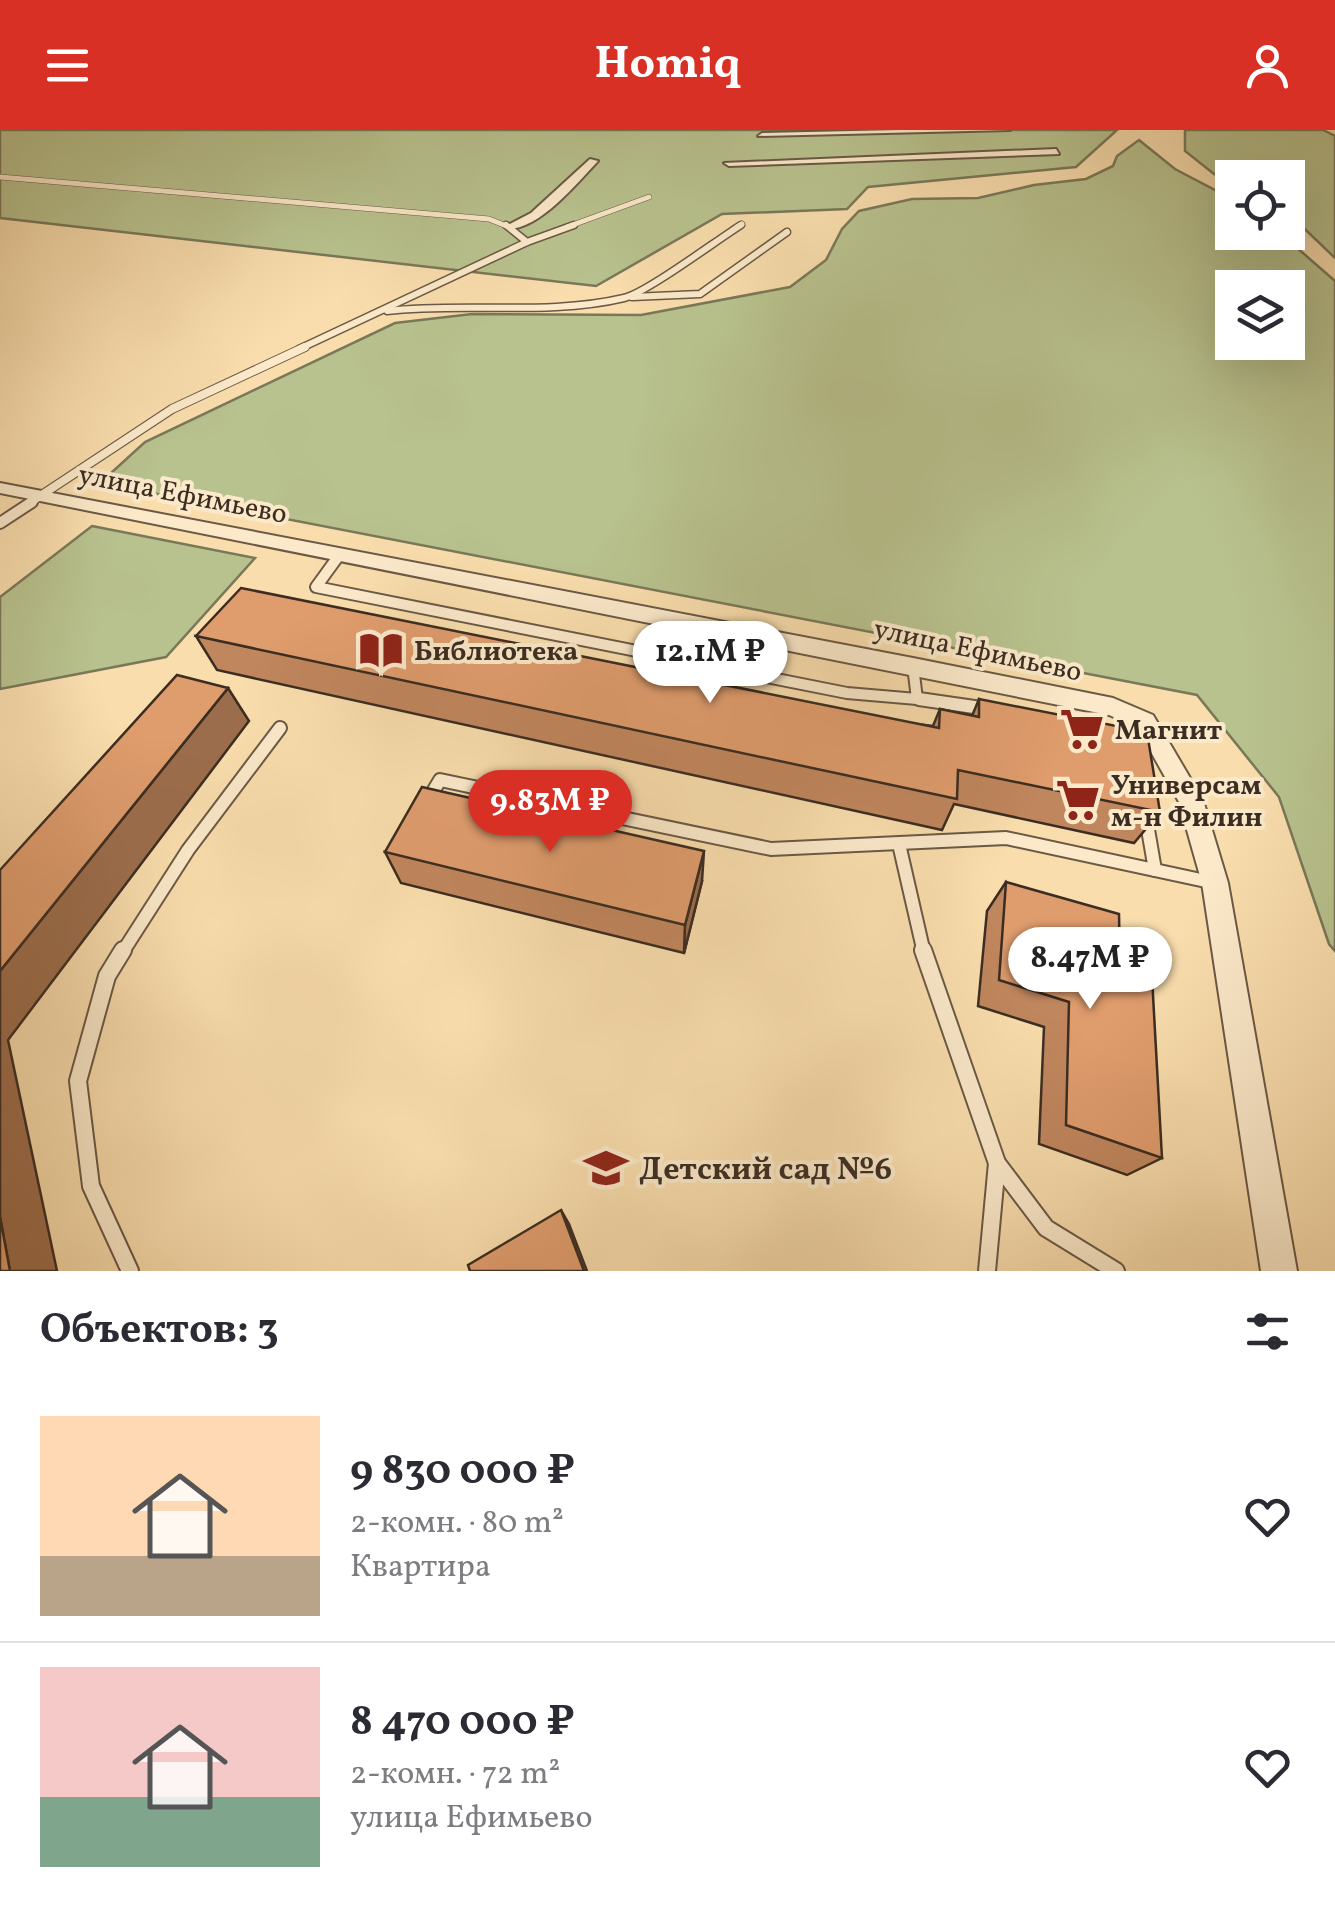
<!DOCTYPE html>
<html lang="ru">
<head>
<meta charset="utf-8">
<style>
	:root { --surface:#fff; --page:#f2f2f3; --text:#2b2b33; --muted:#7c7c81; --line:#e1e1e2; --accent:#d93025 }
	body { margin:0; font-family:Vollkorn,serif; background:var(--page); color:var(--text); height:100vh; display:flex; flex-direction:column; font-size:38px; white-space:nowrap }
	* { box-sizing:border-box; margin:0 }
	p { font-size:32px; color:var(--muted) }
	.icon { flex:none; width:55px; height:55px; fill:none; stroke:currentColor; stroke-width:2; stroke-linecap:round; stroke-linejoin:round }
	.map { position:relative; height:1141px; overflow:hidden }
	.drawer { display:flex; flex-direction:column; background:var(--surface); flex:1 }
	.drawer>* { flex:none }
	.controls { position:absolute; left:1215px; top:30px; display:grid; gap:20px }
	.controls a { display:grid; place-items:center; width:90px; height:90px; border-radius:0px; background:var(--surface); box-shadow:0 10px 40px #0002; font-size:50px }
	.price { position:absolute; translate:-50% -85px; padding:0 22px; border-radius:35px; background:#fff; color:#222; font-size:32px; line-height:65px; filter:drop-shadow(0 2px 5px #0008) }
	.price::after { content:''; position:absolute; left:50%; top:60px; width:30px; height:22px; margin-left:-15px; background:inherit; clip-path:polygon(0 0,100% 0,50% 100%) }
	.price.active { background:var(--accent); color:#fff }
	ul { padding:0; list-style:none }
	li { display:flex; align-items:center; gap:30px; height:250px; padding:0 40px }
	li+li { border-top:2px solid var(--line) }
	li span { display:grid; place-items:center; flex:none; width:280px; height:200px; border-radius:0px; color:#555 }
	li>.icon { margin-inline-start:auto }
	span .icon { width:120px; height:120px; fill:#fffc; stroke-width:1 }
	li b { font-size:42px }
	h2 { display:flex; justify-content:space-between; align-items:center; height:120px; padding:0 40px; font-size:42px }
	header { display:flex; justify-content:space-between; align-items:center; height:130px; padding:0 40px; background:var(--accent); color:#fff; font-size:45px; font-weight:700 }
	.map>svg:first-child { display:block }
	.green { fill:#b8c28e; stroke:#7a7858; stroke-width:2.5; fill-rule:evenodd }
	.lines { fill:none; stroke-linecap:round; stroke-linejoin:round }
	.lane-far5-casing { stroke:#6a5945; stroke-width:6 }
	.lane-far4-casing { stroke:#6a5945; stroke-width:9 }
	.lane-far3-casing { stroke:#6a5945; stroke-width:10 }
	.lane-far2-casing { stroke:#6a5945; stroke-width:14 }
	.lane-far1-casing { stroke:#6a5945; stroke-width:16 }
	.lane-casing { stroke:#6a5945; stroke-width:20 }
	.street-casing { stroke:#6a5945; stroke-width:4 }
	.lane-far5 { stroke:#fbe9ca; stroke-width:5 }
	.lane-far4 { stroke:#fbe9ca; stroke-width:6 }
	.lane-far3 { stroke:#fbe9ca; stroke-width:8 }
	.lane-far2 { stroke:#fbe9ca; stroke-width:10 }
	.lane-far1 { stroke:#fbe9ca; stroke-width:12 }
	.lane { stroke:#fbe9ca; stroke-width:16 }
	.street { fill:#fbe9ca; fill-rule:evenodd }
	.wall { fill:#c0865e; stroke:#3b2d22; stroke-width:2.5 }
	.shaded-wall { fill:#9c6d4c; stroke:#3b2d22; stroke-width:2.5 }
	.building { fill:#df9c6d; stroke:#3b2d22; stroke-width:2.5 }
	.labels { text-anchor:middle; stroke-width:8; stroke-linejoin:round; paint-order:stroke }
	.street-label { font-size:28px; fill:#3b2d22; stroke:#fbe9ca }
	.poi-label { font-size:28px; font-weight:bold; fill:#3b2d22; stroke:#fbe9ca; text-anchor:start }
	.near-poi-label { font-size:32px; font-weight:bold; fill:#3b2d22; stroke:#fbe9ca; text-anchor:start }
</style>
</head>
<body>
<header><svg class="icon" aria-label="menu" viewBox="0 0 24 24"><path d="M4 6h16M4 12h16M4 18h16"/></svg>Homiq<svg class="icon" aria-label="person" viewBox="0 0 24 24"><circle cx="12" cy="8" r="4"/><path d="M4 21q1-7 8-7t8 7"/></svg></header>
<div class="map">
<svg width="1335" height="1141" viewBox="0 0 1335 1141">
	<rect width="100%" height="100%" fill="#f9ddad"/>
	<filter id="stains"><feTurbulence type="fractalNoise" baseFrequency=".002" numOctaves="4"/><feColorMatrix values="0 0 0 0 .2 0 0 0 0 .09 0 0 0 0 .02 0 0 0 .5 -.17"/></filter>
	<radialGradient id="worn" r=".72"><stop offset=".6" stop-color="#630" stop-opacity="0"/><stop offset="1" stop-color="#630" stop-opacity=".3"/></radialGradient>
	<g class="green">
		<polygon points="0,0 1117,0 1076,37 868,57 847,79 722,84 596,156 0,88"/>
		<polygon points="1185,0 1323,0 1335,6 1335,128 1288,83 1288,48 1232,48 1232,53 1214,44 1185,21"/>
		<path d="M1139,10l36,29 57,30v33l48,1 55,48v670l-6,-7 -50,-147 -82,-102 -1097,-212 45,-41 250,-119 77,-9 169,1 149,-28 36,-27 16,-31 17,-18 53,-12 66,-1 56,-13 52,-6 27,-13 4,-10zM1232,158h56v54h-56z"/>
		<polygon points="92,396 255,428 166,527 0,559 0,467"/>
	</g>
	<g class="lines">
		<g class="lane-far5-casing">
			<g id="lane-far5">
				<polyline points="0,47 489,89 509,97"/>
				<polyline points="567,97 649,67"/>
				<polyline points="737,97 742,94"/>
			</g>
		</g>
		<g class="lane-far4-casing">
			<g id="lane-far4">
				<polyline points="506,95 527,112"/>
				<polyline points="632,167 700,164 787,102"/>
				<path d="M387,181c78,-9 161,5 237,-13 22,-5 93,-58 117,-73"/>
				<polyline points="299,219 527,112 574,95"/>
			</g>
		</g>
		<g class="lane-far3-casing">
			<polyline id="lane-far3" points="28,374 172,279 305,217"/>
		</g>
		<g class="lane-far2-casing">
			<g id="lane-far2">
				<polyline points="0,393 32,372"/>
				<polyline points="340,424 316,457 847,563 917,569"/>
				<polyline points="913,536 917,569 936,572"/>
			</g>
		</g>
		<g class="lane-far1-casing">
			<g id="lane-far1">
				<polyline points="919,569 988,579"/>
				<polyline points="428,670 440,650 771,719 1006,708 1215,753"/>
				<polyline points="1145,682 1155,740"/>
				<polyline points="899,714 924,823"/>
				<polyline points="122,823 188,720 280,598"/>
			</g>
		</g>
		<g class="lane-casing">
			<g id="lane">
				<polyline points="123,820 107,846 78,951 91,1056 130,1141"/>
				<polyline points="923,820 997,1033 1046,1098 1116,1141"/>
				<polyline points="987,1141 997,1033"/>
			</g>
		</g>
		<g class="street-casing">
			<g id="street">
				<polygon points="900,0 1010,0 758,6 762,3"/>
				<polygon points="1056,19 1059,24 729,36 724,33"/>
				<path d="M590,29l8,2c-21,22 -58,68 -90,68v-4l23,-12z"/>
				<polygon points="0,353 913,528 1113,568 1153,585 1203,670 1228,753 1297,1141 1261,1141 1202,753 1179,672 1137,597 1109,585 0,363"/>
			</g>
		</g>
		<use href="#lane-far5" class="lane-far5"/>
		<use href="#lane-far4" class="lane-far4"/>
		<use href="#lane-far3" class="lane-far3"/>
		<use href="#lane-far2" class="lane-far2"/>
		<use href="#lane-far1" class="lane-far1"/>
		<use href="#lane" class="lane"/>
		<use href="#street" class="street"/>
	</g>
	<g class="wall">
		<polygon points="196,506 933,596 940,579 972,586 979,569 1160,682 1134,713 954,674 942,700 217,540"/>
		<polygon points="385,722 702,751 684,823 401,753"/>
		<polygon points="1006,752 1162,1028 1127,1045 1039,1014 1044,897 978,876 987,781"/>
	</g>
	<g class="shaded-wall">
		<polygon points="228,558 249,591 8,910 57,1141 10,1141 0,1087 0,841"/>
		<polygon points="704,721 702,751 684,823 685,795"/>
		<polygon points="561,1080 569,1094 587,1141 584,1141"/>
	</g>
	<g class="building">
		<polygon points="241,458 939,598 940,579 979,587 979,569 1147,602 1160,682 958,640 957,669 196,506"/>
		<polygon points="177,545 228,558 0,841 0,740"/>
		<polygon points="422,657 704,721 685,795 385,722"/>
		<polygon points="1006,752 1119,784 1120,838 1152,847 1162,1028 1066,995 1069,872 999,850"/>
		<polygon points="561,1080 584,1141 470,1141 468,1135"/>
		<polygon points="0,1087 10,1141 0,1141"/>
	</g>
	<defs>
		<g id="library-bare" transform="scale(3.45)"><path d="M-6-4Q-3-5.5-.7-3.5V5Q-3 3-6 4ZM6-4Q3-5.5 .7-3.5V5Q3 3 6 4Z" fill="#8f2418" stroke="#fbe9ca" stroke-width="2.5" paint-order="stroke"/></g>
		<g id="supermarket-bare" transform="scale(3.45)"><path d="M-6-5.5h2.5l.6 2H6L4.5 2H-2.5L-4.4-4H-6ZM-1.5 3.2a1.3 1.3 0 1 0 .1 0ZM3 3.2a1.3 1.3 0 1 0 .1 0Z" fill="#8f2418" stroke="#fbe9ca" stroke-width="2.5" paint-order="stroke"/></g>
		<g id="school-bare" transform="scale(3.45)"><path d="M0-5L7-2L0 1L-7-2ZM-4 1L0 2.5L4 1V4Q0 6-4 4Z" fill="#8f2418" stroke="#fbe9ca" stroke-width="2.5" paint-order="stroke"/></g>
	</defs>
	<g fill-rule="evenodd">
		<use href="#library-bare" x="381" y="520"/>
		<use href="#supermarket-bare" x="1082" y="599"/>
		<use href="#supermarket-bare" x="1078" y="670"/>
		<use href="#school-bare" x="606" y="1038"/>
	</g>
	<g class="labels">
		<g class="street-label">
			<text transform="translate(183 363) rotate(11)" y="10">улица Ефимьево</text>
			<text transform="translate(978 519) rotate(12)" y="10">улица Ефимьево</text>
		</g>
		<g class="poi-label">
			<text x="414" y="530">Библиотека</text>
			<text x="1115" y="609">Магнит</text>
			<text x="1111" y="664">Универсам<tspan x="1111" dy="32">м-н Филин</tspan></text>
		</g>
		<g class="near-poi-label">
			<text x="639" y="1049">Детский сад №6</text>
		</g>
	</g>
	<rect width="100%" height="100%" filter="url(#stains)"/>
	<rect width="100%" height="100%" fill="url(#worn)"/>
</svg>
<div class="controls">
<a><svg class="icon" aria-label="locate" viewBox="0 0 24 24"><circle cx="12" cy="12" r="6"/><path d="M12 2v4M12 18v4M2 12h4M18 12h4"/></svg></a>
<a><svg class="icon" aria-label="layers" viewBox="0 0 24 24"><path d="M12 4l9 5-9 5-9-5zM3 14l9 5 9-5"/></svg></a>
</div>
<b class="price" style="left:710px;top:576px">12.1M ₽</b>
<b class="price active" style="left:550px;top:725px">9.83M ₽</b>
<b class="price" style="left:1090px;top:882px">8.47M ₽</b>
</div>
<section class="drawer">
<h2>Объектов: 3<svg class="icon" aria-label="filters" viewBox="0 0 24 24"><path d="M4 7h16M4 17h16"/><circle cx="9" cy="7" r="2"/><circle cx="15" cy="17" r="2"/></svg></h2>
<ul>
<li><span style="background:linear-gradient(#ffd9b3 70%,#b9a48a 0)"><svg class="icon" aria-label="home" viewBox="0 0 24 24"><path d="M3 11l9-7 9 7M6 9v11h12V9"/></svg></span><div><b>9 830 000 ₽</b><p>2-комн. · 80 m²</p><p>Квартира</p></div><svg class="icon" aria-label="heart" viewBox="0 0 24 24"><path d="M12 20l-8-8c-3-5 5-10 8-4 3-6 11-1 8 4z"/></svg></li>
<li><span style="background:linear-gradient(#f6c9c9 65%,#7fa58c 0)"><svg class="icon" aria-label="home" viewBox="0 0 24 24"><path d="M3 11l9-7 9 7M6 9v11h12V9"/></svg></span><div><b>8 470 000 ₽</b><p>2-комн. · 72 m²</p><p>улица Ефимьево</p></div><svg class="icon" aria-label="heart" viewBox="0 0 24 24"><path d="M12 20l-8-8c-3-5 5-10 8-4 3-6 11-1 8 4z"/></svg></li>
</ul>
</section>
</body>
</html>
